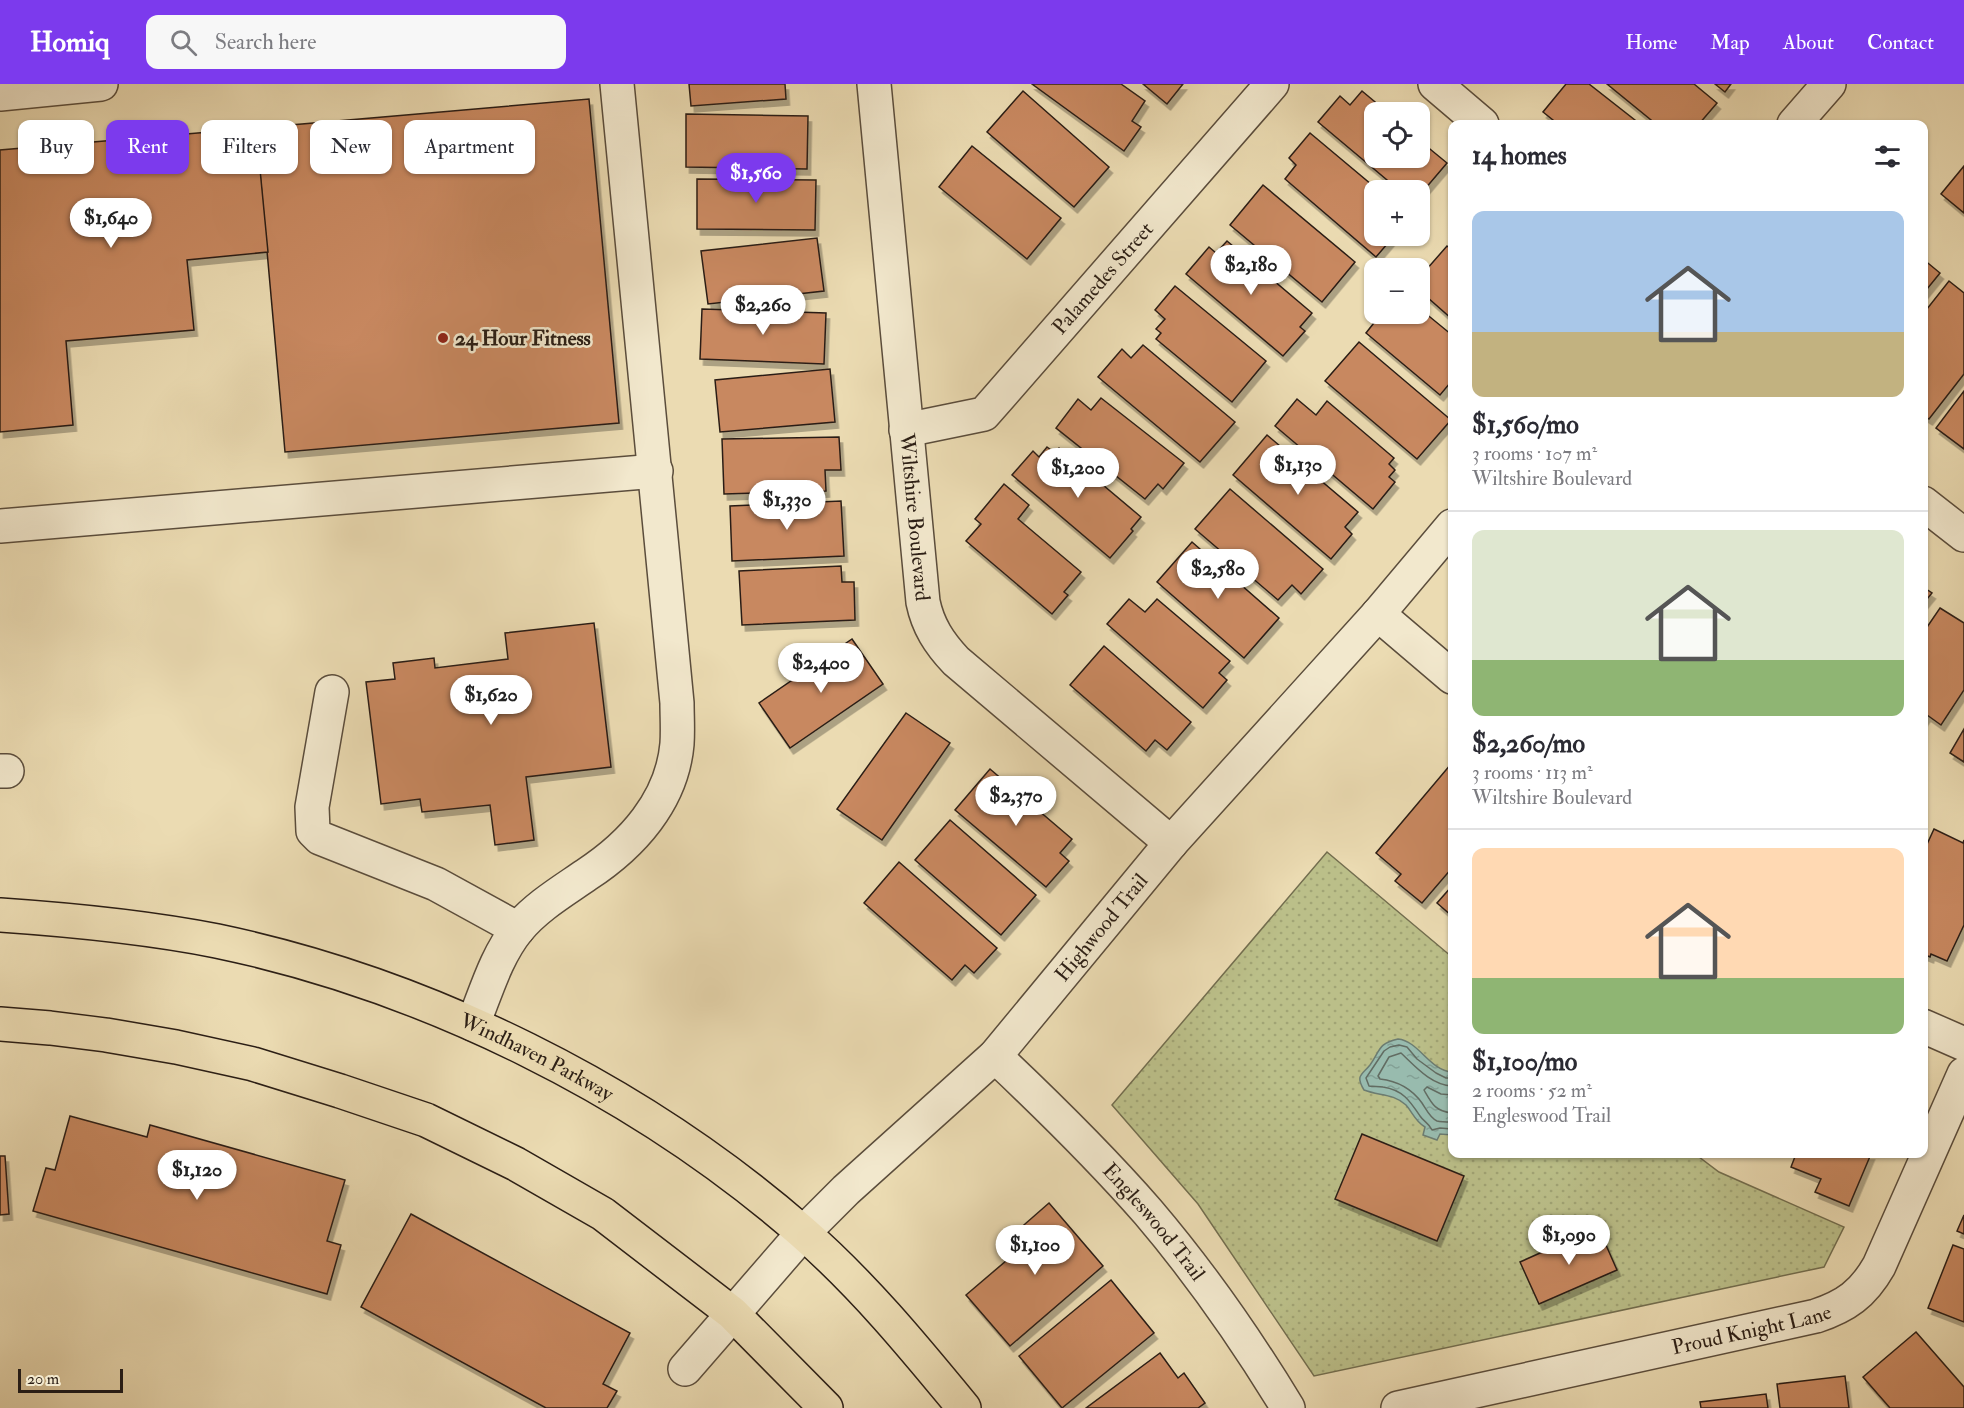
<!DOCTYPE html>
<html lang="en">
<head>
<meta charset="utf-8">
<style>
	:root { --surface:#fff; --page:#f7f7f7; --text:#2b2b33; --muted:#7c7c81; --line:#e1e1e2; --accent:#7c3aed }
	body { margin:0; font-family:"IM FELL Double Pica",serif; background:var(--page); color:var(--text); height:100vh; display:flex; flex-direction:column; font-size:22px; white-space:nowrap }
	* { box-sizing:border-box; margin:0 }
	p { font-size:20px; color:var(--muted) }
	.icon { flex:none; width:33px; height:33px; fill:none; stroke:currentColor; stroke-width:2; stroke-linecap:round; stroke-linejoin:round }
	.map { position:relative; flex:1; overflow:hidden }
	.panel { position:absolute; left:1448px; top:36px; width:480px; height:1038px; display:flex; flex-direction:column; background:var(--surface); border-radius:12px; box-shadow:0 2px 4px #0004 }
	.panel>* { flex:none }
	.top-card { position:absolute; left:18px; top:36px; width:570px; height:54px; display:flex; gap:12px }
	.controls { position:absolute; left:1364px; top:18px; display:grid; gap:12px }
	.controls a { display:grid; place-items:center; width:66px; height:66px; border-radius:12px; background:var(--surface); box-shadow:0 2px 4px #0004; font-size:30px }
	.scale { position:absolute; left:18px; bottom:15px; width:105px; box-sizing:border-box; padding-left:6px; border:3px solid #2b1e15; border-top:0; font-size:16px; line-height:21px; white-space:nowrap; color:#2b1e15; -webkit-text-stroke:4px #f2e8cd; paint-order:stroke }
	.price { position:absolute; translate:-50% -51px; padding:0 14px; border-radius:21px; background:#fff; color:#222; font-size:20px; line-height:39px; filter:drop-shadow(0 2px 3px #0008) }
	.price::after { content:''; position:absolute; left:50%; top:36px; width:18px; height:14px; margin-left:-9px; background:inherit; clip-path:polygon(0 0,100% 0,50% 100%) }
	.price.selected { background:var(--accent); color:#fff }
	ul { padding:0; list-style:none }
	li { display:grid; align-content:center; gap:12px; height:318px; padding:0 24px }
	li+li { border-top:2px solid var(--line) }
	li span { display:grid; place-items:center; height:186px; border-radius:12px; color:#555 }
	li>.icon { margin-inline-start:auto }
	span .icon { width:108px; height:108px; fill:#fffc; stroke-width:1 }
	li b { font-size:26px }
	h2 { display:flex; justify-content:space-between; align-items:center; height:72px; padding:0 24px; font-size:26px }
	.chip { padding:0 21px; border-radius:12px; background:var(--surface); box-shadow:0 2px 4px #0004; font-size:21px; line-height:54px }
	.chip.selected { background:var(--accent); color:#fff }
	header { display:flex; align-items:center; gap:36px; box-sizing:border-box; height:84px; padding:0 30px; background:var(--accent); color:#fff }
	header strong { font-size:28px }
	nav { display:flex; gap:33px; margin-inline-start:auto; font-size:21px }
	.search { width:420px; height:54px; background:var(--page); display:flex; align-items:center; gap:15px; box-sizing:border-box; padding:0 21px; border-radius:12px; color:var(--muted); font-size:22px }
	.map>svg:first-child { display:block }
	.green { fill:url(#green-dots); stroke:#736e4f; stroke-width:1.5 }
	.water { fill:url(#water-ripples); stroke:#6c7c71; stroke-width:1.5 }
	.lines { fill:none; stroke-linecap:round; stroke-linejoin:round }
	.shore { stroke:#626c62; stroke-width:1.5 }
	.building { fill:#c88860; stroke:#2b1e15; stroke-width:1.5; filter:url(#shadow) }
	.minor-casing { stroke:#5b4d3c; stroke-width:36 }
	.major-casing { stroke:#2b1e15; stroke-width:36 }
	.minor { stroke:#f2e8cd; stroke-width:33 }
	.major { stroke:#ebdbb2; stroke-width:33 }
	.poi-dot { fill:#8f2418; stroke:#f2e8cd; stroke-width:2 }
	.labels { text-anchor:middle; stroke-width:5; stroke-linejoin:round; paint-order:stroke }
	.street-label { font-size:21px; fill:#2b1e15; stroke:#f2e8cd }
	.poi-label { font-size:21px; font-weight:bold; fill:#2b1e15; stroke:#f2e8cd; text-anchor:start }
</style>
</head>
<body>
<header>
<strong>Homiq</strong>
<div class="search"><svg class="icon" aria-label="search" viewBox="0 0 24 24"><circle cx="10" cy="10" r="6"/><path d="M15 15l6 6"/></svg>Search here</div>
<nav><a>Home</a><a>Map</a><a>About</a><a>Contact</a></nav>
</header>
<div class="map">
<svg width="1964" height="1324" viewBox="0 0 1964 1324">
	<defs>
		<pattern id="green-dots" width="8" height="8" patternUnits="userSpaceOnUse" patternTransform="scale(1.5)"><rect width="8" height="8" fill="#bbbf89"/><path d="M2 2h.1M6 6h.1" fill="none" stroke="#a1a475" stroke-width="1.8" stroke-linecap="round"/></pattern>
		<pattern id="water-ripples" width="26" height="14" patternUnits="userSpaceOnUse" patternTransform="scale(1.5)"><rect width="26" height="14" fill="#98bbae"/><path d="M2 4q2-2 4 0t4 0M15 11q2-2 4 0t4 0" fill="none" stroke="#83a095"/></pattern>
		<filter id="shadow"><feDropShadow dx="3.5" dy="6" stdDeviation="0" flood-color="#0004"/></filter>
	</defs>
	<rect width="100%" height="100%" fill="#ebdbb2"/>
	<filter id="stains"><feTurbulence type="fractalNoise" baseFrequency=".00333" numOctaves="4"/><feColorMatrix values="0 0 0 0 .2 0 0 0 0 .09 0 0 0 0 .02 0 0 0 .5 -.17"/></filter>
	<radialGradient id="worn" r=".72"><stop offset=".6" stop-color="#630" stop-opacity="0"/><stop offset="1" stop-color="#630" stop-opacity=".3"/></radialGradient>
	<polygon class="green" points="1327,768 1452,873 1452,1070 1695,1070 1719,1088 1844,1143 1824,1183 1314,1292 1198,1120 1112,1021"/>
	<path class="water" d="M1398,955c21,2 31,31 54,33v63l-12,-1 -3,6 -14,-5 2,-8c-10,-6 -12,-14 -19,-22 -13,-12 -27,-9 -42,-15 -9,-15 -2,-15 6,-25 11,-15 7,-21 28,-26z"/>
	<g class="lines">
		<g class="shore">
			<path d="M1452,994h-6l-10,-5 -19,-14 -10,-12 -8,-2 -9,2 -6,4 -18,27 3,8c5,1 9,0 14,1 20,3 27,14 37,29 4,6 9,7 12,14l8,-2 12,1"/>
			<path d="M1452,1002c-21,-1 -37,-20 -51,-33l-12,4 -11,19 2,3c17,2 32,10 42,24 4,6 8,15 15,18 4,1 11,1 15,1"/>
			<path d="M1452,1011l-11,-1 -14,-7 -3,3c8,14 11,21 28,23"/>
		</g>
	</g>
	<g class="building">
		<polygon points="689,0 785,0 786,15 691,22"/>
		<polygon points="1032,0 1121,0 1145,17 1132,37 1141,43 1124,67"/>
		<polygon points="1143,0 1183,0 1167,20"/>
		<polygon points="1566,0 1589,0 1640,40 1558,40 1543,28"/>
		<polygon points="1607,0 1694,0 1717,19 1699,40 1656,40"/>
		<polygon points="1715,0 1731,0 1725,8"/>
		<polygon points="1023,7 1109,83 1074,123 987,48"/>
		<polygon points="1362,7 1387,28 1374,28 1374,74 1419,74 1419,56 1447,79 1419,112 1419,106 1399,106 1318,38 1340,12 1350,21"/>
		<polygon points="589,15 619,339 285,368 256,44"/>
		<polygon points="686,30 808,32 807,85 686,83"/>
		<polygon points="256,44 268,168 187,176 194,246 66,257 73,341 0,348 0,66"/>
		<polygon points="1310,49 1378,106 1374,106 1374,152 1394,152 1376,173 1285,95 1296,81 1289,74"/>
		<polygon points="972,62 1061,134 1027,175 939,103"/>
		<polygon points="1964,82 1964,129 1941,110"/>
		<polygon points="697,95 816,96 815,146 697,145"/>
		<polygon points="1263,101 1355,178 1322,218 1230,141"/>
		<polygon points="817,154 824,207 708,220 701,167"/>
		<polygon points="1227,157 1312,229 1300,243 1305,247 1283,272 1186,190 1209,163 1216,169"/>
		<polygon points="1447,162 1452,166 1452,235 1419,206 1419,194"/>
		<polygon points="1923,175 1940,189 1923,210"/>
		<polygon points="1949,197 1964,209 1964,290 1929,335 1923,331 1923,230"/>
		<polygon points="1175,202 1266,277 1232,318 1156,255 1161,249 1156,245 1165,235 1155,226"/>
		<polygon points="1419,224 1452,251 1452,301 1450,299 1440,311 1366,249 1381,230 1419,230"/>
		<polygon points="702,225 826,229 824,280 700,275"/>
		<polygon points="1359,258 1451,336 1417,375 1325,297"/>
		<polygon points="1143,261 1235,338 1200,378 1098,293 1122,265 1131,274"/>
		<polygon points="830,285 835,338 720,348 715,296"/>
		<polygon points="1964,307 1964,365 1936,344"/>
		<polygon points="1101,314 1184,379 1163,405 1158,400 1145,415 1056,344 1078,315 1091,326"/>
		<polygon points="1297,315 1316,331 1327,317 1394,374 1389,380 1395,386 1389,393 1395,398 1373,425 1275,342"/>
		<polygon points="1267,351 1358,428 1345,443 1352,450 1331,475 1233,391"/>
		<polygon points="839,353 841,386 825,386 826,407 724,410 722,355"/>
		<polygon points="1047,363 1055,369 1059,364 1141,433 1131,445 1133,447 1110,474 1012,391 1033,367 1039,373"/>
		<polygon points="1004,400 1029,421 1018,435 1081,488 1064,508 1068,511 1052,530 966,457 981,440 975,435"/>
		<polygon points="1230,405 1323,485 1301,510 1292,501 1278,516 1195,445"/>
		<polygon points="841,417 844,472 732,477 730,422"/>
		<polygon points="1192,458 1279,534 1244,574 1157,498"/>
		<polygon points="841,482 842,498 854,498 855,536 742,541 739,487"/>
		<polygon points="1923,503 1932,509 1923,520"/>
		<polygon points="1129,515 1145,528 1157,515 1230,577 1219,589 1227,596 1203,624 1107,540"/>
		<polygon points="1940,524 1964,539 1964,606 1941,641 1927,631 1923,637 1923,549"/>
		<polygon points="594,539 611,683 526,693 534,756 495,761 490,721 422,728 420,715 381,720 366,598 395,595 393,579 434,574 435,584 508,575 505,549"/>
		<polygon points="852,555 883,600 790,664 759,619"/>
		<polygon points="1104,562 1191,638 1167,666 1155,656 1146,667 1070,601"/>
		<polygon points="906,629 950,659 882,756 837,725"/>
		<polygon points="1964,645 1964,678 1950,669"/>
		<polygon points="1451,680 1452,784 1422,819 1395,797 1401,790 1376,769"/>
		<polygon points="990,685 1072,755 1060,769 1069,777 1046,803 955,726"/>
		<polygon points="950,736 1036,811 1001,851 915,776"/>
		<polygon points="1934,745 1963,759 1964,756 1964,841 1947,877 1931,870 1930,873 1923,870 1923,769"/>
		<polygon points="899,778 997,864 974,889 965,881 952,896 864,819"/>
		<polygon points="1452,802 1452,832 1437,819"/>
		<polygon points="70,1032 147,1053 150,1041 345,1096 327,1157 341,1161 327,1210 33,1127 46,1084 55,1086"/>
		<polygon points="1362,1050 1464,1092 1437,1157 1335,1115"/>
		<polygon points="1796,1070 1871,1070 1849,1122 1815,1108 1821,1095 1791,1083"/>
		<polygon points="0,1072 5,1072 9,1130 0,1131"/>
		<polygon points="1049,1119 1103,1182 1010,1262 966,1211 1027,1159 1017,1147"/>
		<polygon points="411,1130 630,1249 603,1300 617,1307 607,1324 546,1324 361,1223"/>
		<polygon points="1964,1131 1964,1150 1957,1147"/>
		<polygon points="1598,1143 1617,1186 1539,1220 1520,1178"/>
		<polygon points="1953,1161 1964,1165 1964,1238 1928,1224"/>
		<polygon points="1111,1196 1154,1249 1062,1324 1019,1272"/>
		<polygon points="1916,1248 1964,1303 1964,1324 1890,1324 1863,1293"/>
		<polygon points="1160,1269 1178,1294 1184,1289 1205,1319 1198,1324 1086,1324"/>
		<polygon points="1845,1292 1849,1324 1780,1324 1777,1300"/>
		<polygon points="1766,1310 1768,1324 1701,1324 1700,1318"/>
	</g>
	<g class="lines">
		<g class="minor-casing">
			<g id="minor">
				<path id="s1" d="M874,0l49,518c5,24 16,41 33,59l215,182"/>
				<polyline points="1435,0 1482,40"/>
				<polyline points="0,10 101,0"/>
				<polyline points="1794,40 1829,0"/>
				<path id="s2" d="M906,346l78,-16 288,-330"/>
				<polyline points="1923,419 1964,451"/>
				<polyline points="0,442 656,387"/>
				<polyline points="1378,530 1452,593"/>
				<polyline points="332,608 312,723 313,747 320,754 436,800 518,845"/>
				<polyline points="0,687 7,687"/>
				<path d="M473,940c13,-32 23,-68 45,-95 18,-22 45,-38 68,-54 46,-30 86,-74 91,-131 1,-14 0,-28 0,-41l-60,-619"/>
				<polyline points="1923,942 1964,960"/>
				<path id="s3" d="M995,972c53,50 105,101 153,156 52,61 98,127 140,196"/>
				<path id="s4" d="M685,1285l118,-136 43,-43 149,-134 176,-213 207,-229 74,-88"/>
				<path id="s5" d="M1398,1324l418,-92c30,-10 47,-22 63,-50l85,-192"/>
			</g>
		</g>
		<g class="major-casing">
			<g id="major">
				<path id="s6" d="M0,831c73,5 146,12 217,26 210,44 422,149 584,290 61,53 112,115 163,177"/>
				<polyline points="0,940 50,944 106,951 176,963 253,980 340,1007 426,1036 516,1080 603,1130 732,1229 826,1324"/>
			</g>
		</g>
		<use href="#minor" class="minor"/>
		<use href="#major" class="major"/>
	</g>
	<circle class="poi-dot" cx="443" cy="254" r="6"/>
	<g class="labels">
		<g class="street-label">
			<text dy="7" stroke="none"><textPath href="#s2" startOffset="260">Palamedes Street</textPath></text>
			<text dy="7" stroke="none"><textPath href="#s1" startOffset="435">Wiltshire Boulevard</textPath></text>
			<text dy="7" stroke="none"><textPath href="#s4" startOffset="608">Highwood Trail</textPath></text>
			<text dy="7" stroke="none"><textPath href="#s6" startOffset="560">Windhaven Parkway</textPath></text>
			<text dy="7" stroke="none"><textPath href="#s3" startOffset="230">Engleswood Trail</textPath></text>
			<text dy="7" stroke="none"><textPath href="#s5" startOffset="362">Proud Knight Lane</textPath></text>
		</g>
		<g class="poi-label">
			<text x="455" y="261">24 Hour Fitness</text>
		</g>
	</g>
	<rect width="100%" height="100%" filter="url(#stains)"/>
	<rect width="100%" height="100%" fill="url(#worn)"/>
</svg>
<div class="controls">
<a><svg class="icon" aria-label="locate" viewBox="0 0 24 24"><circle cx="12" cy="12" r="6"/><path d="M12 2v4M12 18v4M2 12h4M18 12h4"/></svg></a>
<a>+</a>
<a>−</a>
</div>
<div class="scale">20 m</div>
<b class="price selected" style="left:756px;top:120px">$1,560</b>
<b class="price" style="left:111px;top:165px">$1,640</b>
<b class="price" style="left:1251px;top:212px">$2,180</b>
<b class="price" style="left:763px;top:252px">$2,260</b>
<b class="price" style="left:1298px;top:412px">$1,130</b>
<b class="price" style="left:1078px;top:415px">$1,200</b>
<b class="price" style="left:787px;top:447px">$1,330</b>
<b class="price" style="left:1218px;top:516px">$2,580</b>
<b class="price" style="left:821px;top:610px">$2,400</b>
<b class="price" style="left:491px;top:642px">$1,620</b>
<b class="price" style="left:1016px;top:743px">$2,370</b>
<b class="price" style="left:197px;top:1117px">$1,120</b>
<b class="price" style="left:1569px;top:1182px">$1,090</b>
<b class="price" style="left:1035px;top:1192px">$1,100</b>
<div class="top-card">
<a class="chip">Buy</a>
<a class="chip selected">Rent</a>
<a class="chip">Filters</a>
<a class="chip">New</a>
<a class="chip">Apartment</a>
</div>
<section class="panel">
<h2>14 homes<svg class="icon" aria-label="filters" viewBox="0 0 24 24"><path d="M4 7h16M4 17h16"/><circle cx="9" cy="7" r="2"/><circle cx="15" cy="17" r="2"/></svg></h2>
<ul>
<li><span style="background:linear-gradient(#a9c7e8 65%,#c2b280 0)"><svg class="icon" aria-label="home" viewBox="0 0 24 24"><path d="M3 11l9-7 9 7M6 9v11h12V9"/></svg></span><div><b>$1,560/mo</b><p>3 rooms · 107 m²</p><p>Wiltshire Boulevard</p></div></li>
<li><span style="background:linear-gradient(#dfe7d0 70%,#8fb573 0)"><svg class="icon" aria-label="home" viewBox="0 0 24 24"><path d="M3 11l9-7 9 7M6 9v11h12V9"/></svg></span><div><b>$2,260/mo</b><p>3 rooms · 113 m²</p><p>Wiltshire Boulevard</p></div></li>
<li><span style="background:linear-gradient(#ffd9b3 70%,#8fb573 0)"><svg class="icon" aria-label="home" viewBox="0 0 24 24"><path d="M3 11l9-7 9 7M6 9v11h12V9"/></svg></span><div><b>$1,100/mo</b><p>2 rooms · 52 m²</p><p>Engleswood Trail</p></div></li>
</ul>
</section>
</div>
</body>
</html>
